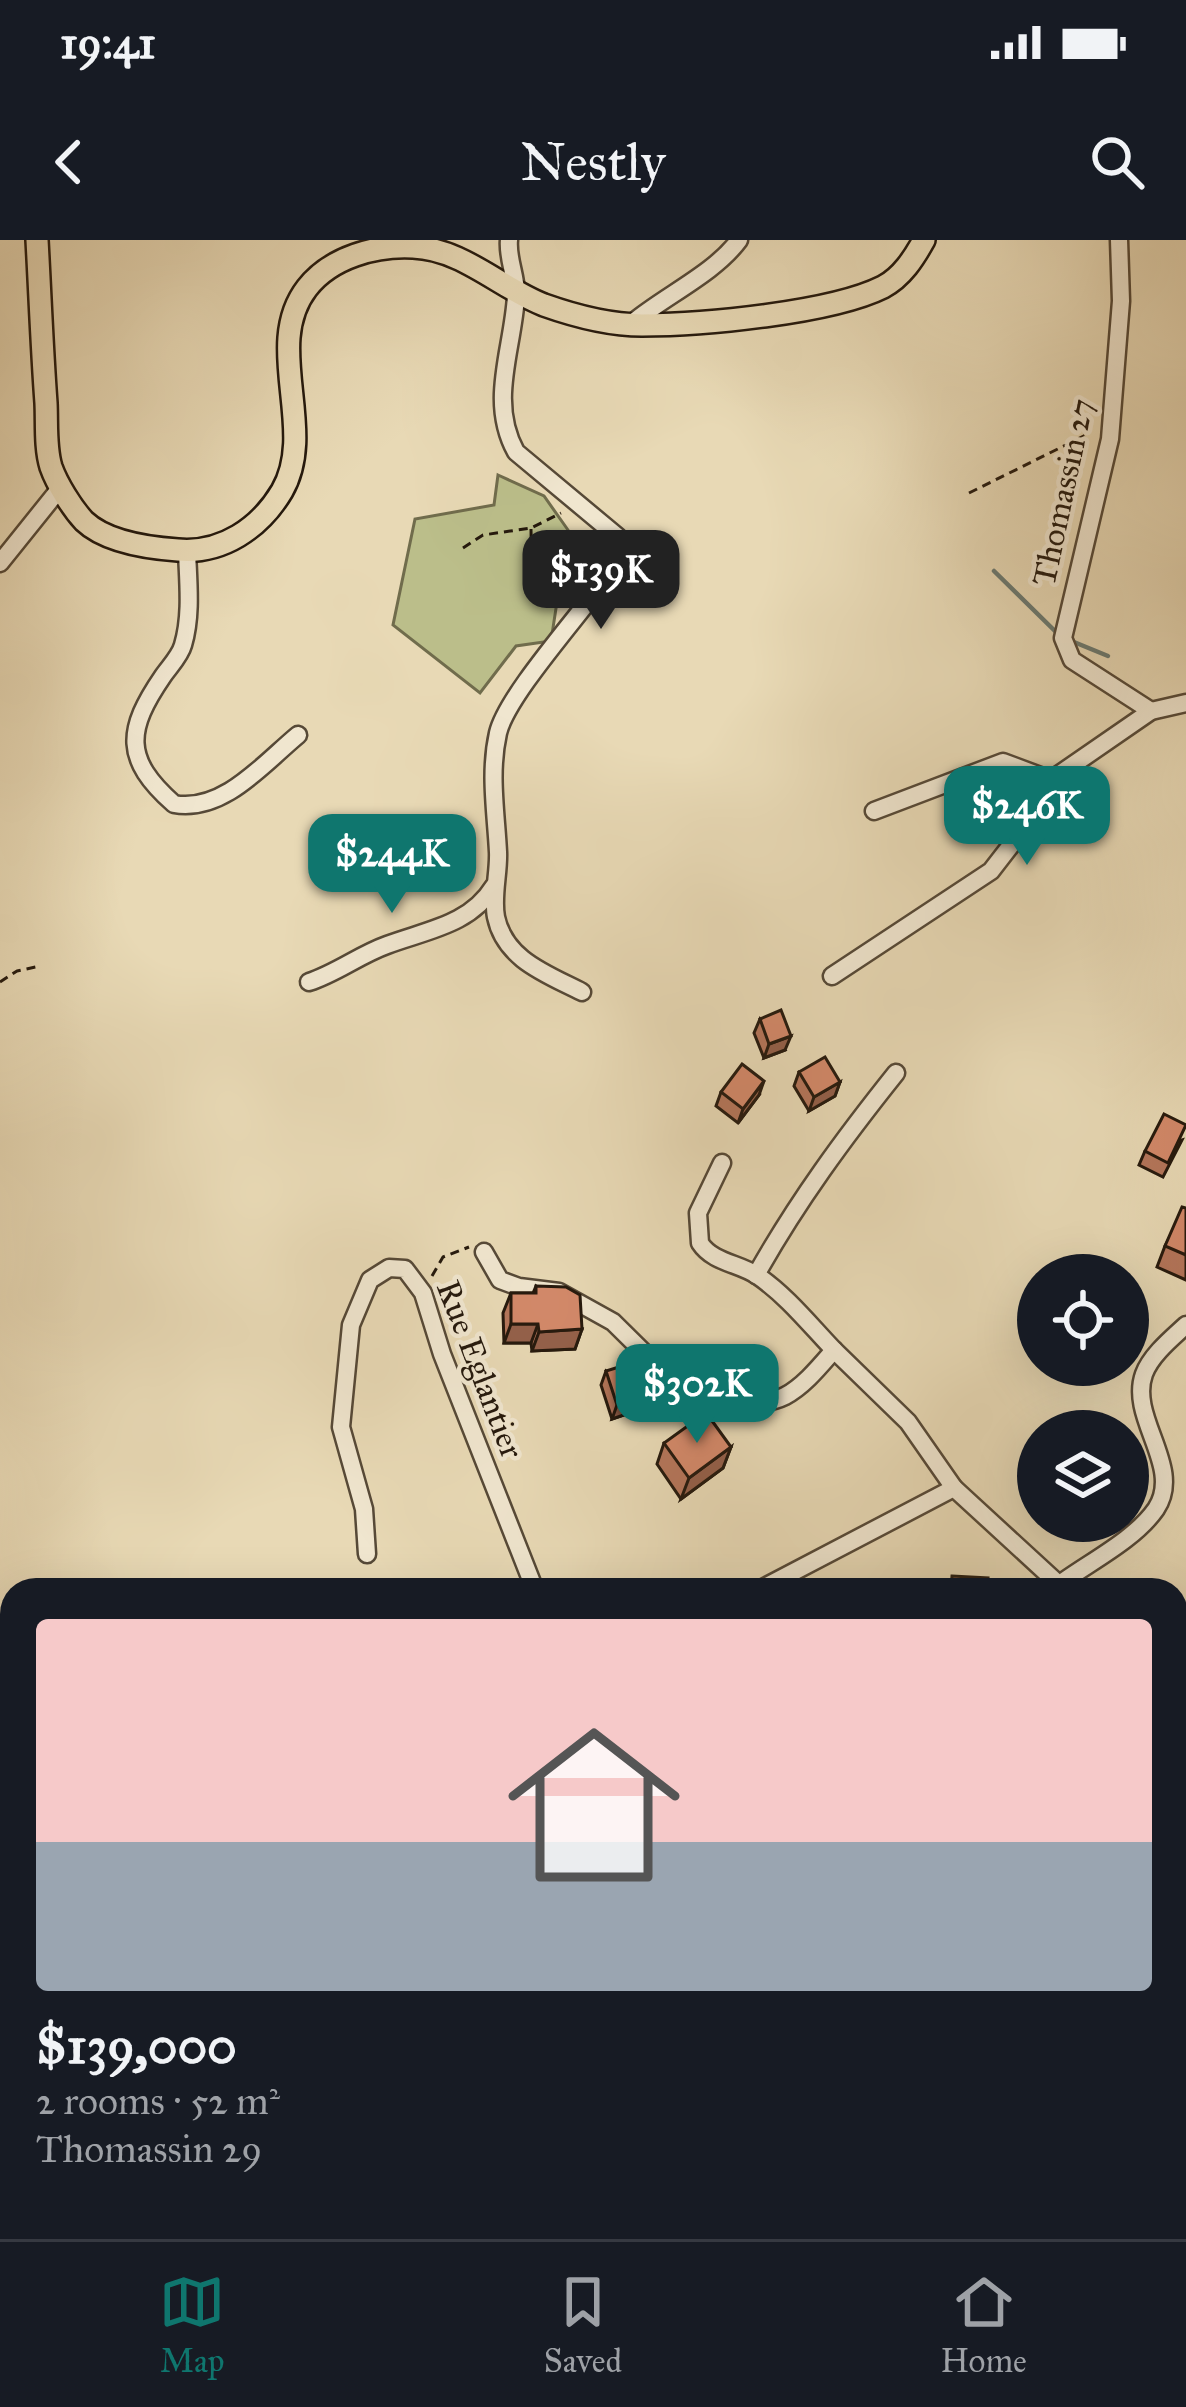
<!DOCTYPE html>
<html lang="en">
<head>
<meta charset="utf-8">
<style>
	:root { --surface:#171b24; --page:#20242c; --text:#f1f3f6; --muted:#9ea1a6; --line:#363941; --accent:#0f766e }
	body { margin:0; font-family:"IM FELL Great Primer",serif; background:var(--page); color:var(--text); height:100vh; display:flex; flex-direction:column; font-size:45px; white-space:nowrap }
	* { box-sizing:border-box; margin:0 }
	p { font-size:39px; color:var(--muted) }
	.icon { flex:none; width:66px; height:66px; fill:none; stroke:currentColor; stroke-width:2; stroke-linecap:round; stroke-linejoin:round }
	.map { position:relative; flex:1; overflow:hidden }
	.sheet { position:absolute; left:0px; top:1338px; width:1188px; height:663px; display:flex; flex-direction:column; background:var(--surface); border-radius:36px 36px 0 0; box-shadow:0 12px 48px #0002 }
	.sheet>* { flex:none }
	.controls { position:absolute; left:1017px; top:1014px; display:grid; gap:24px }
	.controls a { display:grid; place-items:center; width:132px; height:132px; border-radius:50%; background:var(--surface); box-shadow:0 12px 48px #0002; font-size:60px }
	.price { position:absolute; translate:-50% -102px; padding:0 27px; border-radius:24px; background:var(--accent); color:#fff; font-size:39px; line-height:78px; filter:drop-shadow(0 3px 6px #0008) }
	.price::after { content:''; position:absolute; left:50%; top:72px; width:36px; height:27px; margin-left:-18px; background:inherit; clip-path:polygon(0 0,100% 0,50% 100%) }
	.price.active { background:#222; color:#fff }
	ul { padding:0; list-style:none }
	li { display:grid; align-content:center; gap:24px; height:636px; padding:0 36px }
	li span { display:grid; place-items:center; height:372px; border-radius:12px; color:#555 }
	li>.icon { margin-inline-start:auto }
	span .icon { width:216px; height:216px; fill:#fffc; stroke-width:1 }
	li b { font-size:51px }
	.status { display:flex; justify-content:space-between; align-items:center; height:84px; padding:0 60px; background:var(--surface); direction:ltr }
	.status svg { height:33px; fill:currentColor }
	header { display:flex; justify-content:space-between; align-items:center; height:156px; padding:0 36px; background:var(--surface); font-size:54px; font-weight:600 }
	.menu { display:flex; justify-content:space-around; align-items:center; height:168px; border-top:3px solid var(--line); background:var(--surface); font-size:33px; color:var(--muted) }
	.menu a { display:grid; justify-items:center; gap:6px }
	.menu .active { color:var(--accent) }
	.map>svg:first-child { display:block }
	.green { fill:#bbbe8a; stroke:#706c4c; stroke-width:3 }
	.lines { fill:none; stroke-linecap:round; stroke-linejoin:round }
	.stream { stroke:#6a7971; stroke-width:4.5 }
	.minor-casing { stroke:#564937; stroke-width:21 }
	.major-casing { stroke:#25190d; stroke-width:26 }
	.path { stroke:#25190d; stroke-width:3; stroke-dasharray:9 6; stroke-linecap:butt }
	.minor { stroke:#f0e6cf; stroke-width:16 }
	.major { stroke:#e8d9b5; stroke-width:21 }
	.wall { fill:#b5765b; stroke:#25190d; stroke-width:3 }
	.shaded-wall { fill:#94604a; stroke:#25190d; stroke-width:3 }
	.building { fill:#d3896a; stroke:#25190d; stroke-width:3 }
	.labels { text-anchor:middle; stroke-width:9; stroke-linejoin:round; paint-order:stroke }
	.street-label { font-size:33px; fill:#25190d; stroke:#f0e6cf }
</style>
</head>
<body>
<div class="status"><b>19:41</b><svg viewBox="0 0 49 12"><path d="M0 12V9h3v3zM5 12V6h3v6zM10 12V3h3v9zM15 12V0h3v12zM26 1h20v11H26zM47 4h2v5h-2z"/></svg></div>
<header><svg class="icon" aria-label="back" viewBox="0 0 24 24"><path d="M15 5l-7 7 7 7"/></svg>Nestly<svg class="icon" aria-label="search" viewBox="0 0 24 24"><circle cx="10" cy="10" r="6"/><path d="M15 15l6 6"/></svg></header>
<div class="map">
<svg width="1186" height="1999" viewBox="0 0 1186 1999">
	<rect width="100%" height="100%" fill="#e8d9b5"/>
	<filter id="stains"><feTurbulence type="fractalNoise" baseFrequency=".00167" numOctaves="4"/><feColorMatrix values="0 0 0 0 .2 0 0 0 0 .09 0 0 0 0 .02 0 0 0 .5 -.17"/></filter>
	<radialGradient id="worn" r=".72"><stop offset=".6" stop-color="#630" stop-opacity="0"/><stop offset="1" stop-color="#630" stop-opacity=".3"/></radialGradient>
	<polygon class="green" points="498,235 544,256 568,290 551,401 516,406 480,453 393,385 415,279 494,265"/>
	<g class="lines">
		<g class="stream">
			<polyline points="994,331 1059,395"/>
			<polyline points="1069,400 1108,416"/>
		</g>
		<g class="minor-casing">
			<g id="minor">
				<path d="M509,0c-2,19 8,37 7,56 -3,54 -28,105 0,156l102,85 6,16c-28,45 -116,138 -126,180 -9,40 -2,79 0,119 1,20 -6,45 -2,65 9,43 51,57 86,75"/>
				<polyline points="1119,0 1121,61 1110,199 1063,398 1072,420 1151,471"/>
				<path d="M631,84c33,-28 83,-50 108,-84"/>
				<path d="M187,311c1,30 5,64 -4,94 -3,11 -13,21 -20,31 -37,54 -40,83 11,128 49,9 90,-41 124,-69"/>
				<polyline points="0,323 61,247"/>
				<polyline points="874,571 1003,522 1051,540"/>
				<polyline points="832,736 991,631 1022,591 1051,540 1151,471 1186,463"/>
				<path d="M309,742c28,-9 50,-27 78,-37 40,-15 83,-20 107,-59"/>
				<path d="M722,923l-24,50 2,30c13,20 39,20 58,33 29,20 52,49 76,74"/>
				<path d="M484,1012l16,28 19,7 40,5 54,30 85,84c20,4 69,-1 87,-10 19,-10 35,-30 49,-46l74,72 46,66"/>
				<path d="M756,1035c41,-73 88,-137 140,-202"/>
				<polyline points="367,1314 364,1269 341,1187 351,1085 370,1040 389,1028 405,1029 423,1053 442,1114 535,1350"/>
				<path d="M1053,1349c32,-25 80,-47 103,-80 28,-42 -28,-91 -12,-135 7,-19 28,-36 42,-49"/>
				<polyline points="759,1350 954,1248 1065,1350"/>
				<polyline points="1176,1437 1186,1445"/>
				<polyline points="1176,1509 1186,1500"/>
				<polyline points="1176,1898 1186,1901"/>
				<polyline points="0,1960 12,1980"/>
				<polyline points="399,1989 415,1999"/>
				<polyline points="554,1989 557,1999"/>
				<polyline points="946,1989 959,1999"/>
			</g>
		</g>
		<g class="major-casing">
			<path id="major" d="M37,0c3,54 5,109 9,163 1,20 -1,45 5,64 6,17 21,41 33,54 22,21 65,27 94,29 44,4 82,-22 104,-59 36,-62 -20,-145 25,-203 24,-31 69,-43 106,-41 50,2 87,41 131,58 31,11 65,20 98,20 60,0 189,-12 241,-38 19,-10 31,-29 41,-47"/>
		</g>
		<g class="path">
			<polyline points="969,253 1090,193"/>
			<polyline points="531,289 532,349"/>
			<polyline points="463,308 483,295 531,288 561,273"/>
			<polyline points="0,742 17,731 40,726"/>
			<polyline points="432,1036 443,1017 469,1007"/>
		</g>
		<use href="#minor" class="minor"/>
		<use href="#major" class="major"/>
	</g>
	<g class="wall">
		<polygon points="760,779 785,810 764,818 754,793"/>
		<polygon points="799,832 840,842 835,856 809,871 794,846"/>
		<polygon points="721,852 759,855 738,883 716,866"/>
		<polygon points="1182,900 1163,937 1139,925 1145,911"/>
		<polygon points="1186,968 1186,1040 1157,1027 1165,1006"/>
		<polygon points="536,1046 582,1089 575,1109 532,1111 531,1103 504,1103 503,1073 511,1053 533,1053"/>
		<polygon points="606,1131 650,1166 612,1179 601,1145"/>
		<polygon points="664,1203 731,1207 723,1228 681,1259 657,1224"/>
		<polygon points="1010,1989 1077,1989 1076,1993 1069,1999 1012,1999 1008,1994"/>
	</g>
	<g class="shaded-wall">
		<polygon points="791,796 785,810 764,818 769,804"/>
		<polygon points="764,841 759,855 738,883 743,869"/>
		<polygon points="840,842 835,856 809,871 814,857"/>
		<polygon points="511,1084 538,1084 531,1103 504,1103"/>
		<polygon points="582,1089 575,1109 532,1111 539,1092"/>
		<polygon points="655,1152 650,1166 612,1179 617,1165"/>
		<polygon points="731,1207 723,1228 681,1259 689,1238"/>
		<polygon points="1186,1469 1186,1489 1176,1493 1176,1482"/>
		<polygon points="1063,1989 1077,1989 1076,1993 1069,1999 1051,1999"/>
	</g>
	<g class="building">
		<polygon points="781,770 791,796 769,804 760,779"/>
		<polygon points="825,817 840,842 814,857 799,832"/>
		<polygon points="742,824 764,841 743,869 721,852"/>
		<polygon points="1164,874 1186,885 1168,923 1145,911"/>
		<polygon points="1182,967 1186,968 1186,1015 1165,1006"/>
		<polygon points="536,1046 566,1047 580,1055 582,1089 539,1092 538,1084 511,1084 511,1053 536,1053"/>
		<polygon points="632,1123 650,1138 655,1152 617,1165 606,1131"/>
		<polygon points="710,1178 731,1207 689,1238 664,1203 696,1180"/>
		<polygon points="952,1336 988,1338 987,1350 951,1350"/>
		<polygon points="1176,1449 1186,1457 1186,1469 1176,1482"/>
		<polygon points="1029,1989 1063,1989 1051,1999 1037,1999"/>
	</g>
	<g class="labels">
		<g class="street-label">
			<text transform="translate(1062 252) rotate(-78)" y="12">Thomassin 27</text>
			<text transform="translate(481 1129) rotate(69)" y="12">Rue Eglantier</text>
		</g>
	</g>
	<rect width="100%" height="100%" filter="url(#stains)"/>
	<rect width="100%" height="100%" fill="url(#worn)"/>
</svg>
<div class="controls">
<a><svg class="icon" aria-label="locate" viewBox="0 0 24 24"><circle cx="12" cy="12" r="6"/><path d="M12 2v4M12 18v4M2 12h4M18 12h4"/></svg></a>
<a><svg class="icon" aria-label="layers" viewBox="0 0 24 24"><path d="M12 4l9 5-9 5-9-5zM3 14l9 5 9-5"/></svg></a>
</div>
<b class="price active" style="left:601px;top:392px">$139K</b>
<b class="price" style="left:1027px;top:628px">$246K</b>
<b class="price" style="left:392px;top:676px">$244K</b>
<b class="price" style="left:697px;top:1206px">$302K</b>
<section class="sheet">
<ul>
<li><span style="background:linear-gradient(#f6c9c9 60%,#9aa5b1 0)"><svg class="icon" aria-label="home" viewBox="0 0 24 24"><path d="M3 11l9-7 9 7M6 9v11h12V9"/></svg></span><div><b>$139,000</b><p>2 rooms · 52 m²</p><p>Thomassin 29</p></div></li>
</ul>
</section>
</div>
<nav class="menu">
<a class="active"><svg class="icon" aria-label="map" viewBox="0 0 24 24"><path d="M3 6l6-2 6 2 6-2v14l-6 2-6-2-6 2zM9 4v14M15 6v14"/></svg>Map</a>
<a><svg class="icon" aria-label="saved" viewBox="0 0 24 24"><path d="M7 4h10v16l-5-4-5 4z"/></svg>Saved</a>
<a><svg class="icon" aria-label="home" viewBox="0 0 24 24"><path d="M3 11l9-7 9 7M6 9v11h12V9"/></svg>Home</a>
</nav>
</body>
</html>
